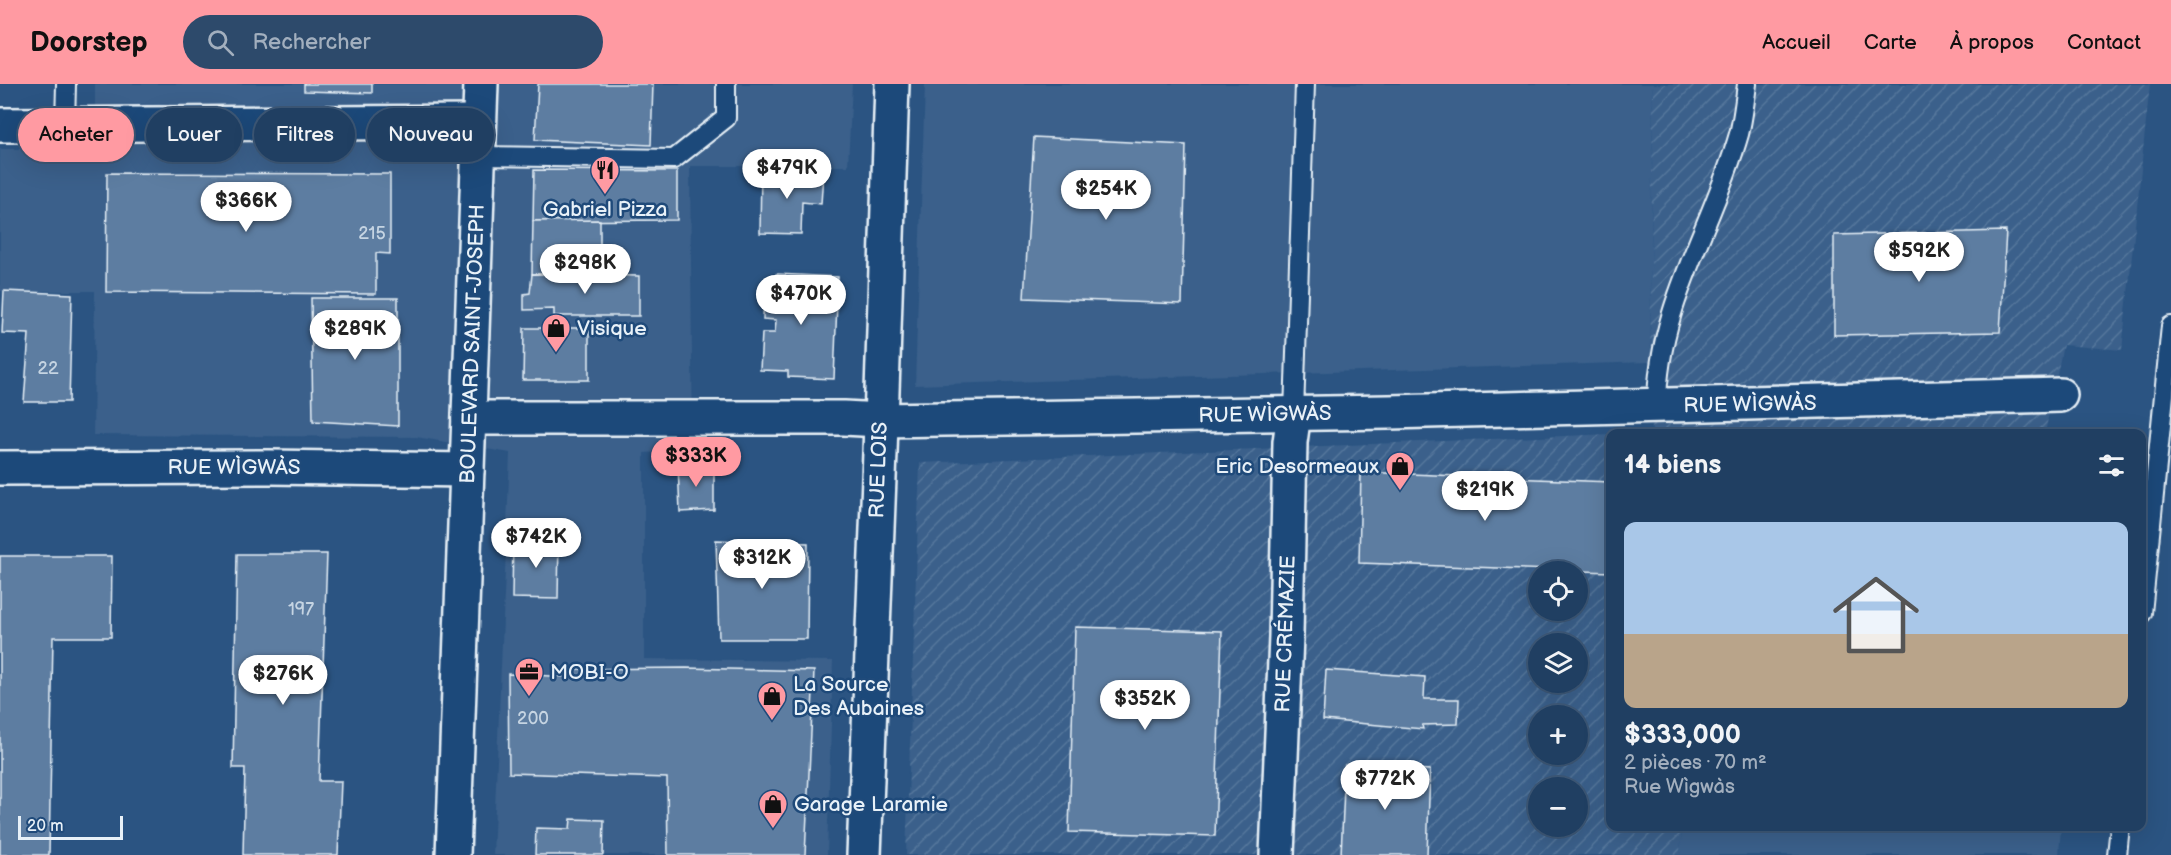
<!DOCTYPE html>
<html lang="fr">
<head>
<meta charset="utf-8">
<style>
	:root { --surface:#203f62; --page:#2d4a6b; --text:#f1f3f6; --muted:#a2afbe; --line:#3d5877; --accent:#ff9aa2 }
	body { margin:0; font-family:"Balsamiq Sans",sans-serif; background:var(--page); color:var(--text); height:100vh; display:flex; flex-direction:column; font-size:22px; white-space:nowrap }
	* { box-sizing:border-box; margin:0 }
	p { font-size:20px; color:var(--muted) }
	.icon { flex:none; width:33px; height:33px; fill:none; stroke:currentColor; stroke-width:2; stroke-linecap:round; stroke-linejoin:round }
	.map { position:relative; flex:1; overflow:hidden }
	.side { position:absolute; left:1606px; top:345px; width:540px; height:402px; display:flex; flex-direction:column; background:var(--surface); border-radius:12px; box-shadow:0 6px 24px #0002,0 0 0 2px var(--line) }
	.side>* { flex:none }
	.banner { position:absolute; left:18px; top:24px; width:570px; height:54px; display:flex; gap:12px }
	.fabs { position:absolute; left:1528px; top:477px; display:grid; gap:12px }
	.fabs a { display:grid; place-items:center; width:60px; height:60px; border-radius:50%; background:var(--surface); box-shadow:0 6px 24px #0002,0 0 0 2px var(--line); font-size:30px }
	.scale { position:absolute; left:18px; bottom:15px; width:105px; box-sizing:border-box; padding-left:6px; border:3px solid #e8f1f8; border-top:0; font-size:16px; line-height:21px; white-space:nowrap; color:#e8f1f8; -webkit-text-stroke:4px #1f4a7a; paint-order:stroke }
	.price { position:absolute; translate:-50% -51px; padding:0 14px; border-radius:21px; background:#fff; color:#222; font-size:20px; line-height:39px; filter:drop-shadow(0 2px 3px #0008) }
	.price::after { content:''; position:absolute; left:50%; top:36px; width:18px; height:14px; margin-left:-9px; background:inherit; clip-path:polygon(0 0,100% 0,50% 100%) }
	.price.current { background:var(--accent); color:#111 }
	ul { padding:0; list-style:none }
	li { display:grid; align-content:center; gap:12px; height:318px; padding:0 18px }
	li span { display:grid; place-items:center; height:186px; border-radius:12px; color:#555 }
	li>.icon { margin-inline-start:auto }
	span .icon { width:108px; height:108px; fill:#fffc; stroke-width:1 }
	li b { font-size:26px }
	h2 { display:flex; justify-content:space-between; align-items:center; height:72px; padding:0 18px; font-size:26px }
	.chip { padding:0 21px; border-radius:27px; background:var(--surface); box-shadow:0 6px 24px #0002,0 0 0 2px var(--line); font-size:21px; line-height:54px }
	.chip.current { background:var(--accent); color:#111 }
	header { display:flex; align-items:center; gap:36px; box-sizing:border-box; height:84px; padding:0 30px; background:var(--accent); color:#111 }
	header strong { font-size:28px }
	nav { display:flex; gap:33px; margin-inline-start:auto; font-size:21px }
	.search { width:420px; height:54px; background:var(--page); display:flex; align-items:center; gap:15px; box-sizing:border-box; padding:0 21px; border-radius:33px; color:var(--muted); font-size:22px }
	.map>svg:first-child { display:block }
	.built { fill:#3a608b }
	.industrial { fill:url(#industrial-furrows); fill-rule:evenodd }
	.building { fill:#5d7da1; stroke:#e8f1f8; stroke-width:1.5 }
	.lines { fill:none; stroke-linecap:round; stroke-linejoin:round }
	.lane-casing { stroke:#e8f1f8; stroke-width:22 }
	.street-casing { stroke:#e8f1f8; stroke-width:38 }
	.secondary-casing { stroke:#e8f1f8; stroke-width:38 }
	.lane { stroke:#1f4a7a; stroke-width:18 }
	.street { stroke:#1f4a7a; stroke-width:33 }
	.secondary { stroke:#1f4a7a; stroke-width:33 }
	.labels { text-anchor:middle; stroke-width:5; stroke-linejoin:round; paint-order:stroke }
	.number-label { font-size:18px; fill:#c5d4e2 }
	.poi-label { font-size:21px; fill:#e8f1f8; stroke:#1f4a7a; text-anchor:start }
	.street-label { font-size:21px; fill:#e8f1f8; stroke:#1f4a7a }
</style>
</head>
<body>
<header>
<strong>Doorstep</strong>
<div class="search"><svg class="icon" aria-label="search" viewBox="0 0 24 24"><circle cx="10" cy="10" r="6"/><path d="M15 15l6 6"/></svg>Rechercher</div>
<nav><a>Accueil</a><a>Carte</a><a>À propos</a><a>Contact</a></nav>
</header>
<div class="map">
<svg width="2171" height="771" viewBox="0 0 2171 771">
	<defs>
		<pattern id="industrial-furrows" width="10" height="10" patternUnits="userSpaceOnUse" patternTransform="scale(1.5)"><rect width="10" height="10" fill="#3a608b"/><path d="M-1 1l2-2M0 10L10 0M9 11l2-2" fill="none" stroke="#56779c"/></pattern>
	</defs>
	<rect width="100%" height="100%" fill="#2b5482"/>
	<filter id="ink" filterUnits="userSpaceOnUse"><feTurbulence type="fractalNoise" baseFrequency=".0167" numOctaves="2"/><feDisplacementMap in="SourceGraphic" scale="12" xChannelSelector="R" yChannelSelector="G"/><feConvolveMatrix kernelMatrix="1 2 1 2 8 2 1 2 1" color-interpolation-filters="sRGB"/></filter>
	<g filter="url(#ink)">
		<g class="built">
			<polygon points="95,0 852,0 848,82 690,82 693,366 644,369 644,575 833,577 827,771 493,771 510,369 416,353 93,351 95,207 0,207 0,65 95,65"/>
			<polygon points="925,0 1653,0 1650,278 915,301"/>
			<polygon points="1682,743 1682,742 2061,743 2059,771 1680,771"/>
		</g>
		<g class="industrial">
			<polygon points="1653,0 2150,0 2122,266 2063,261 2045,349 1634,350 1652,348 1650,278"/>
			<path d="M1611,350v392l71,1 -2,28h-774l14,-392zM1539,488h39v38h-39zM1539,560h39v38h-39zM1539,632h39v38h-39zM1539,704h39v38h-39z"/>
		</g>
		<g class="building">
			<polygon points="304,0 372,0 372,9 304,7"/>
			<polygon points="538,0 653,0 651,61 535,56"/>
			<polygon points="1034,53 1186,61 1182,220 1024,214"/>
			<polygon points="534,86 677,87 677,136 533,137"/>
			<polygon points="761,87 823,89 821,120 802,118 801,150 760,149"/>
			<polygon points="107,89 390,90 390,170 376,169 376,210 106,208"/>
			<polygon points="600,136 600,190 532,190 533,137"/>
			<polygon points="2006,147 2000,248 1834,251 1834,151"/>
			<polygon points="532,190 639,192 639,232 554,232 554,225 524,226 524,210 530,209"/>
			<polygon points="776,190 838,193 834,295 788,293 788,287 760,286 762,249 775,249 776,236 763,235 764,201 776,201"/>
			<polygon points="4,207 72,210 69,318 24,318 29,250 2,249"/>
			<polygon points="311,214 398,214 398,342 313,337"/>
			<polygon points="524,244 589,244 589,296 523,296"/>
			<polygon points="714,380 714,426 680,428 678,381"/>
			<polygon points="1361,388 1611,398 1611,488 1359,479"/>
			<polygon points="513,454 559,455 558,515 512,514"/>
			<polygon points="716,456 808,459 807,555 719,555"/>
			<polygon points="237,470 327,470 319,697 341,697 338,771 243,771 245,684 233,684"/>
			<polygon points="0,472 112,472 111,553 53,553 49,771 0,771"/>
			<polygon points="1075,543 1222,547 1215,752 1069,748"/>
			<polygon points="686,584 814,587 805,771 668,771 667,694 509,689 508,590 573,593 573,585"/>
			<polygon points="1326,586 1425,593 1424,615 1459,615 1458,640 1422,641 1423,645 1323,636"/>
			<polygon points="1345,681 1430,686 1427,771 1341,771"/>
			<polygon points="571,735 604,736 603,771 535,771 536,744 570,745"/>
		</g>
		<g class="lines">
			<g class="lane-casing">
				<g id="lane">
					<polyline points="65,41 66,0"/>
					<polyline points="478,72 674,75 726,34 726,0"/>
					<path d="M1657,322c0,-100 56,-180 82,-272 4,-16 6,-34 8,-50"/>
					<polyline points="1294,329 1305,0"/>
					<polyline points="2142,529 2171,242"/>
					<polyline points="2117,771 2120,742"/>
				</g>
			</g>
			<g class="street-casing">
				<g id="street">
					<polyline points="0,41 479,38"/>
					<polyline points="469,334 844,334 880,336 1389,328 2060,311"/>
					<polyline points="0,384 270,383 467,386"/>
					<polyline points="864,771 880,369 892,0"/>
					<polyline points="1277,771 1286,552 1290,358 1294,329"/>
				</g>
			</g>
			<g class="secondary-casing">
				<polyline id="secondary" points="453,771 481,0"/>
			</g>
			<use href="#lane" class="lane"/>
			<use href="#street" class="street"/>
			<use href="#secondary" class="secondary"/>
		</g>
	</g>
	<defs>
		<g id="restaurant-pin" transform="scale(1.5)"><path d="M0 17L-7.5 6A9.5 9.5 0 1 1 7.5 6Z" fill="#ff9aa2" stroke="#1f4a7a"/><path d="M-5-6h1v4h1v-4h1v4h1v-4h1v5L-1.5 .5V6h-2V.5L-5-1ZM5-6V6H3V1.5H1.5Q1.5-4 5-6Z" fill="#111"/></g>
		<g id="shop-pin" transform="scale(1.5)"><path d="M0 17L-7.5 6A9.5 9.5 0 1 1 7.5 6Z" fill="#ff9aa2" stroke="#1f4a7a"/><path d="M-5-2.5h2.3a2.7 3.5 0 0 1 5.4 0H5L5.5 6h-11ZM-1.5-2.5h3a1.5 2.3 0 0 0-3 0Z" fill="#111"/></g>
		<g id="office-pin" transform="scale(1.5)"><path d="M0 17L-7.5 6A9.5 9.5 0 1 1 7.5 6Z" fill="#ff9aa2" stroke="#1f4a7a"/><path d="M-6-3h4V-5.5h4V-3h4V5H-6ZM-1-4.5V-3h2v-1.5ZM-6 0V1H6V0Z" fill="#111"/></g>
	</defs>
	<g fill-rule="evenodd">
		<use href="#restaurant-pin" x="605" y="86"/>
		<use href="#shop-pin" x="556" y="244"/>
		<use href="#shop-pin" x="1400" y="382"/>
		<use href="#office-pin" x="529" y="588"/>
		<use href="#shop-pin" x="772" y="612"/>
		<use href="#shop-pin" x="773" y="720"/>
	</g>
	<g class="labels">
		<g class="number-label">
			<text x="372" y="155">215</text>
			<text x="48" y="290">22</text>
			<text x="301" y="531">197</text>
			<text x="533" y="640">200</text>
		</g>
		<g class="poi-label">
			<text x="605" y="132" text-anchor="middle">Gabriel Pizza</text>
			<text x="577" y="251">Visique</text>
			<text x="1379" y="389" text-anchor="end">Eric Desormeaux</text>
			<text x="550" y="595">MOBI-O</text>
			<text x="793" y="607">La Source<tspan x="793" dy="24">Des Aubaines</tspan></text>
			<text x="794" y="727">Garage Laramie</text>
		</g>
		<g class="street-label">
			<text transform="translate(472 260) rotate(-88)" y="7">BOULEVARD SAINT-JOSEPH</text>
			<text transform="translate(1750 320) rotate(-1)" y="7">RUE WÌGWÀS</text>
			<text transform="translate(1265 330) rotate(-1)" y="7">RUE WÌGWÀS</text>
			<text x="234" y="390">RUE WÌGWÀS</text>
			<text transform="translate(878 386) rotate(-88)" y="7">RUE LOIS</text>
			<text transform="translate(1285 550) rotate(-88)" y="7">RUE CRÉMAZIE</text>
		</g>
	</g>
</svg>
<div class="fabs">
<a><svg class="icon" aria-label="locate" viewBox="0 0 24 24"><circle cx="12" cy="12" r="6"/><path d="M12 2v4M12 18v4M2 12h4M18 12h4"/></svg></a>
<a><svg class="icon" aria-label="layers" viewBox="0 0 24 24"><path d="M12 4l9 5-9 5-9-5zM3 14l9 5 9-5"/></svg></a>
<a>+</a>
<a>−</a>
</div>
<div class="scale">20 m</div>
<b class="price" style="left:787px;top:116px">$479K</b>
<b class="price" style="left:1106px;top:137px">$254K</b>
<b class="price" style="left:246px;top:149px">$366K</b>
<b class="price" style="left:1919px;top:199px">$592K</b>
<b class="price" style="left:585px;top:211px">$298K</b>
<b class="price" style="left:801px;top:242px">$470K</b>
<b class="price" style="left:355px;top:277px">$289K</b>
<b class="price current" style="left:696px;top:404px">$333K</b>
<b class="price" style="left:1485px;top:438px">$219K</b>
<b class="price" style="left:536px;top:485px">$742K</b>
<b class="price" style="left:762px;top:506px">$312K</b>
<b class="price" style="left:283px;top:622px">$276K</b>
<b class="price" style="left:1145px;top:647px">$352K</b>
<b class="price" style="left:1385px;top:727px">$772K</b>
<div class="banner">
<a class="chip current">Acheter</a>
<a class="chip">Louer</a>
<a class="chip">Filtres</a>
<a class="chip">Nouveau</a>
</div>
<section class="side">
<h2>14 biens<svg class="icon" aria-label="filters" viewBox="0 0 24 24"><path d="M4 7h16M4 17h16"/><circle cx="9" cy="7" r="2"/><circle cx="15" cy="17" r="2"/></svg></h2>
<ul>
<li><span style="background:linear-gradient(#a9c7e8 60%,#b9a48a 0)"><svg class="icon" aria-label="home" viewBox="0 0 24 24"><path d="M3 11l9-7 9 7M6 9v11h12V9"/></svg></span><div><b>$333,000</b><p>2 pièces · 70 m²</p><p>Rue Wìgwàs</p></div></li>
</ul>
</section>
</div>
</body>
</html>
